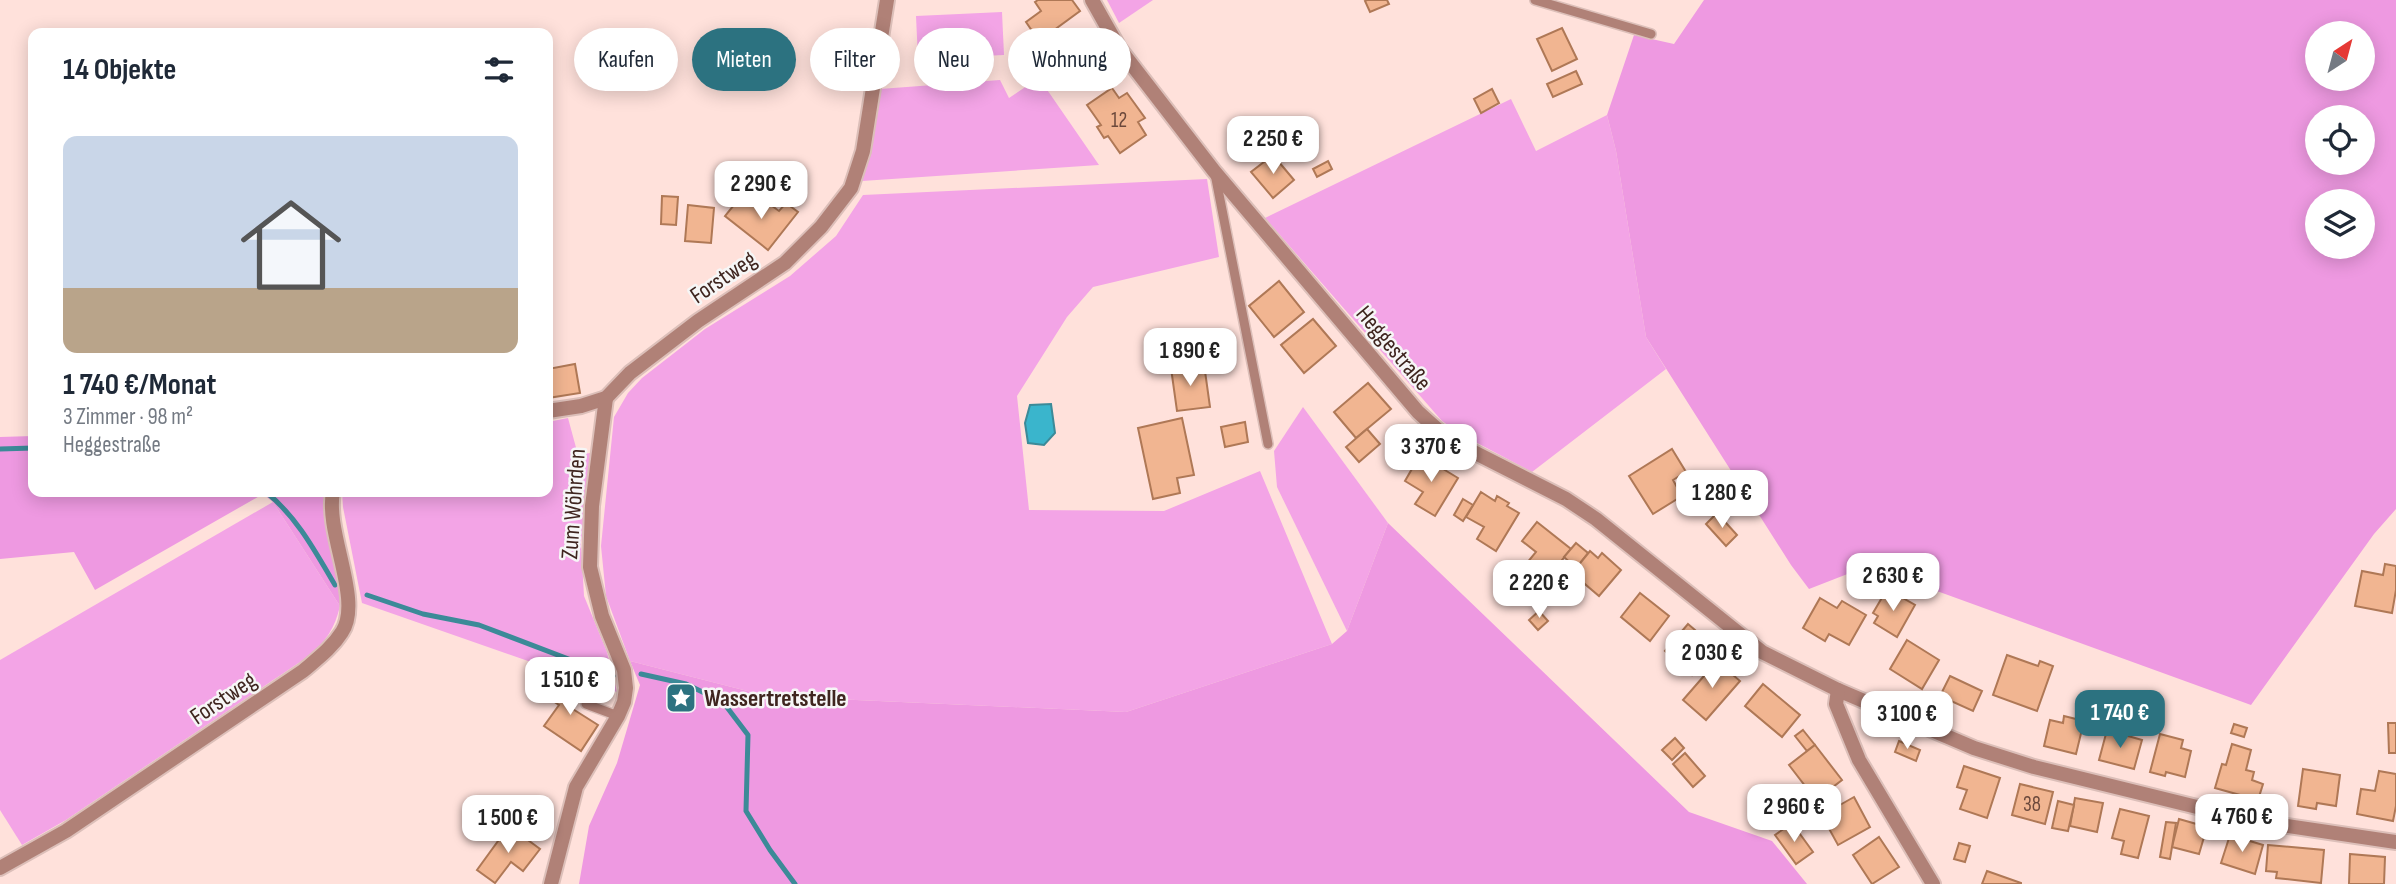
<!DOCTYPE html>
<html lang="de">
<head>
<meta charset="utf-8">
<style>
	:root { --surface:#fff; --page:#f6f6f7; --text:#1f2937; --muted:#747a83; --accent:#2c7280 }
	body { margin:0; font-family:"Sofia Sans Condensed",sans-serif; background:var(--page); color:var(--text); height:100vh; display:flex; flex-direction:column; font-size:26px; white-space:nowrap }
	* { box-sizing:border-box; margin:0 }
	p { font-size:23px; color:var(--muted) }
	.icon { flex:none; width:38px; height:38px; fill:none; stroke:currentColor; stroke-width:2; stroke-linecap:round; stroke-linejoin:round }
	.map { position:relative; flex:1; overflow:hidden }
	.sheet { position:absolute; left:28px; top:28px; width:525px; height:469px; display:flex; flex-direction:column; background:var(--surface); border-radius:14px; box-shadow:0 4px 18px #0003 }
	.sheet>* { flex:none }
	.top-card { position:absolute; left:574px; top:28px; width:665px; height:63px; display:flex; gap:14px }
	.needle { width:46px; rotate:36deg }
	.fabs { position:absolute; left:2305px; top:21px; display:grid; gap:14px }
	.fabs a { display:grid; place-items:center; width:70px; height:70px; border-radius:50%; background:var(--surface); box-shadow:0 4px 18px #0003; font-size:35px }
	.price { position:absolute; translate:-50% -60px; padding:0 16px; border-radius:14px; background:#fff; color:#222; font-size:23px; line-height:46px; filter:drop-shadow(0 2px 4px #0008) }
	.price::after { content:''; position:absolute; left:50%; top:42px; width:21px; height:16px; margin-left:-10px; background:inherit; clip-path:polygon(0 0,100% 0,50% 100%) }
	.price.selected { background:var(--accent); color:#fff }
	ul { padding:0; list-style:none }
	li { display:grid; align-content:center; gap:14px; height:371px; padding:0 35px }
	li span { display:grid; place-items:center; height:217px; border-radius:14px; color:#555 }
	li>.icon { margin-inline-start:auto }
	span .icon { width:126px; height:126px; fill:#fffc; stroke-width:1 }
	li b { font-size:30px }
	h2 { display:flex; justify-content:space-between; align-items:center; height:84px; padding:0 35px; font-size:30px }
	.pill { padding:0 24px; border-radius:32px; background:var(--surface); box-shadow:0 4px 18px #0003; font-size:24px; line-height:63px }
	.pill.selected { background:var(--accent); color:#fff }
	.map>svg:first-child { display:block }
	.green { fill:#f3a4e6 }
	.forest { fill:#ee99e1; fill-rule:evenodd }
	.water { fill:#3ab5cc; stroke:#3c8a98; stroke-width:2 }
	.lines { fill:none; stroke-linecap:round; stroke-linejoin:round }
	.stream { stroke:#3c8a98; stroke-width:5 }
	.building { fill:#f1b591; stroke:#af7856; stroke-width:2 }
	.lane-casing { stroke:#dcbfb9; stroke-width:12 }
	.street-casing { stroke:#dcbfb9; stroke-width:18 }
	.lane { stroke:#b08177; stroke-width:9 }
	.street { stroke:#b08177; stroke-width:14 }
	.labels { text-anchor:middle; stroke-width:5; stroke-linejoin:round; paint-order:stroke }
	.number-label { font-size:21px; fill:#6c493c }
	.street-label { font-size:24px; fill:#3f251f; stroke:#f6f6f6 }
	.poi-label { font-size:24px; font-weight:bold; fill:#3f251f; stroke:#f6f6f6; text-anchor:start }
</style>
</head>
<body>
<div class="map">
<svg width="2396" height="884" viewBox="0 0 2396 884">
	<rect width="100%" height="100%" fill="#ffe1db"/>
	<g class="green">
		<polygon points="1107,0 1153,0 1119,23"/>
		<polygon points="1002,12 1004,55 918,59 916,16"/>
		<polygon points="1039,78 1099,165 862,181 880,89 1000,80 1009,98"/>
		<polygon points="1511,99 1536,151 1607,115 1616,151 1646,337 1666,369 1532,472 1462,435 1442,421 1265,218"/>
		<polygon points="1207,179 1219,257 1093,287 1067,317 1017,396 1029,510 1164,511 1260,471 1332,644 1126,712 767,696 630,661 606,596 601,546 614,417 628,393 642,378 705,329 790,276 836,236 863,195"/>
		<polygon points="1303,407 1388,523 1347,631 1277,487 1274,451"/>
		<polygon points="568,418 578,455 590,453 581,543 584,596 607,652 617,692 362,603 343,507 342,492 548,492 548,422"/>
		<path d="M273,502l67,104c-5,22 -14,35 -31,50l-243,164 -44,25 -22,-35v-150z"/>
	</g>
	<g class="forest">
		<path d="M1704,0h692v509l-22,25 -123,171 -383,-139 -59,23 -18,-24 -145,-228 -30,-186 -9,-36 27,-80 40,9zM2317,33h45v46h-45zM2317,117h45v46h-45zM2317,201h45v46h-45z"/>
		<polygon points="33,436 33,492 326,492 341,594 340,606 273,502 263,494 95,590 74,552 0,559 0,437"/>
		<polygon points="1388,523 1689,812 1772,841 1807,884 579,884 589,826 617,763 640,685 630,661 767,696 1126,712 1332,644 1347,631"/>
	</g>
	<polygon class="water" points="1051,404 1055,433 1044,445 1028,443 1025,423 1030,405"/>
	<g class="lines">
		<g class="stream">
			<polyline points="0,449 33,448"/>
			<path d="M266,492c31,25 49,59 69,93"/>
			<polyline points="367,595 423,614 479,625 613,676"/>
			<polyline points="641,674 686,684 723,702 748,735 746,811 770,850 795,884"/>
		</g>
	</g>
	<g class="building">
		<polygon points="1038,0 1072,0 1080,11 1039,41 1026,22 1041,11 1035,2"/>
		<polygon points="1367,0 1387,0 1389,4 1370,12 1365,1"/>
		<polygon points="1562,28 1577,59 1552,71 1537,39"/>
		<polygon points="1576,71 1582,84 1553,97 1547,84"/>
		<polygon points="1112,88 1119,98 1127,93 1145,118 1138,122 1146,135 1120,153 1108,136 1104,138 1097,127 1101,125 1087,105"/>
		<polygon points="1492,89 1499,103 1481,113 1474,99"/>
		<polygon points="1273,155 1294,180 1273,198 1251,172"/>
		<polygon points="1328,161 1332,169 1317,177 1313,169"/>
		<polygon points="742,195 762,211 768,203 779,211 786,203 798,212 768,250 725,216"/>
		<polygon points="662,196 678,197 676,225 661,224"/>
		<polygon points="688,205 714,208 711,243 685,241"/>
		<polygon points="1279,281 1304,312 1274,337 1249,306"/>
		<polygon points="1313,319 1336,346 1304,373 1281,345"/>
		<polygon points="575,364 580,393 548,398 548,369"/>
		<polygon points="1204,364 1210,407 1177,411 1171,368"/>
		<polygon points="1368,383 1391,409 1356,438 1334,412"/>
		<polygon points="1182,418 1194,475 1177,478 1180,493 1153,499 1138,428"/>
		<polygon points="1245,422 1248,442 1225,447 1221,427"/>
		<polygon points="1367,429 1380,444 1359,462 1346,447"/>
		<polygon points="1672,449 1686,472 1673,480 1682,496 1653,514 1629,476"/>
		<polygon points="1420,455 1458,478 1435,516 1415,504 1423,492 1405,481"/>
		<polygon points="1481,492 1495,501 1497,496 1509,503 1507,506 1519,513 1496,551 1477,539 1484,527 1466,517"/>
		<polygon points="1463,499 1473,505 1463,521 1454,515"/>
		<polygon points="1717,513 1737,535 1726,546 1706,524"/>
		<polygon points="1537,522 1571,549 1546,580 1526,564 1536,552 1522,541"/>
		<polygon points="1576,543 1588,553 1576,568 1564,557"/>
		<polygon points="1590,551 1598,558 1602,553 1621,570 1599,596 1572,573"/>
		<polygon points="2385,564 2396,566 2396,590 2392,613 2355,606 2362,571 2383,575"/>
		<polygon points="1887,589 1915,605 1897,637 1874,623 1878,616 1873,613"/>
		<polygon points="1640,593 1669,616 1650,641 1621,617"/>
		<polygon points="1820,598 1837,608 1842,601 1866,615 1849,645 1829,634 1825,641 1803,628"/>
		<polygon points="1539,611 1548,621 1538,630 1529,620"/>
		<polygon points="1688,624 1716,648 1692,675 1665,651"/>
		<polygon points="1907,640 1939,660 1922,689 1890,669"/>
		<polygon points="2007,655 2038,666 2040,661 2053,666 2037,711 1993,695"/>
		<polygon points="1717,661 1740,681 1706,720 1683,700"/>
		<polygon points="1950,676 1982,691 1973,711 1940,696"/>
		<polygon points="564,677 580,687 568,706 598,725 581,751 544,726 559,705 550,699"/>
		<polygon points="1763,684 1800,715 1782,737 1745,706"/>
		<polygon points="2064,716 2084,721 2076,754 2044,746 2050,720 2063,723"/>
		<polygon points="2388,723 2396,723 2396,753 2389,753"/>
		<polygon points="2234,724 2247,728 2244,737 2231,733"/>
		<polygon points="1803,730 1815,745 1807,751 1795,736"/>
		<polygon points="2107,730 2142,740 2134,769 2099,760"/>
		<polygon points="2160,734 2183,740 2181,748 2191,751 2185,777 2166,772 2165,776 2150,772"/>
		<polygon points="1675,738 1684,748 1672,760 1662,750"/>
		<polygon points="1899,741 1920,750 1916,761 1895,752"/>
		<polygon points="2232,744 2251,750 2246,770 2254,772 2252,780 2263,784 2258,800 2215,788 2222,764 2226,765"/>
		<polygon points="1815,745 1842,780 1816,800 1789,765"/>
		<polygon points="1685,753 1705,776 1693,787 1673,764"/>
		<polygon points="1964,766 2000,778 1987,818 1960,809 1967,790 1957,787"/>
		<polygon points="2303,769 2340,775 2336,806 2317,803 2316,809 2298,806"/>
		<polygon points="2379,771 2396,774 2396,806 2393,821 2357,814 2361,789 2375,791"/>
		<polygon points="2020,784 2053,792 2045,824 2012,815"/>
		<polygon points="1854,797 1870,827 1838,845 1827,825 1837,820 1831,810"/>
		<polygon points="2075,798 2103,803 2097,832 2070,826"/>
		<polygon points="2058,801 2074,805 2068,831 2052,828"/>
		<polygon points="2120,809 2149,816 2138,858 2121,854 2124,841 2112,838"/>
		<polygon points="2179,819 2207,827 2199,854 2172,847"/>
		<polygon points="2166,822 2176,823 2170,859 2160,857"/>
		<polygon points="1792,823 1813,852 1796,864 1775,835"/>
		<polygon points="509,826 540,849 523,871 511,862 495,883 477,870"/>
		<polygon points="2230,835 2263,845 2255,874 2221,863"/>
		<polygon points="1879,837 1899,867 1872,884 1853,855"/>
		<polygon points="1959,843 1970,846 1965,862 1954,859"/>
		<polygon points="2268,845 2324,850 2321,883 2276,878 2277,872 2266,871"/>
		<polygon points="2350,854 2385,857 2384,884 2349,884"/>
		<polygon points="1987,871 2021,883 2021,884 1982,884"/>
	</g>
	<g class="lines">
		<g class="lane-casing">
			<g id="lane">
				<polyline points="1535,0 1651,34"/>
				<polyline points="1215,174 1268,444"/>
				<polyline points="586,704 618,716"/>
			</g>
		</g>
		<g class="street-casing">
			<g id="street">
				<polyline points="1092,0 1119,48 1214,171 1418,412 1448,439 1566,499 1596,519 1762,652 1838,690 1974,748 2034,767 2254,821 2396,842"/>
				<polyline points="548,411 581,406 606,398 630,373 698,321 785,263 821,227 851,188 863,151 887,0"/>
				<polyline points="1838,690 1836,704 1859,760 1933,884"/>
				<path d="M0,868l66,-37 237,-160c14,-12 29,-23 39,-39 21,-32 -17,-99 -9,-140"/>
				<polyline points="551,884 576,787 618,716 624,702 626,688 624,670 602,616 590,567 592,506 606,398"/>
			</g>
		</g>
		<use href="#lane" class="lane"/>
		<use href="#street" class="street"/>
	</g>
	<defs>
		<g id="sight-square" transform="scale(1.575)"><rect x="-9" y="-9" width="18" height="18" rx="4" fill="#2c7280" stroke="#f6f6f6"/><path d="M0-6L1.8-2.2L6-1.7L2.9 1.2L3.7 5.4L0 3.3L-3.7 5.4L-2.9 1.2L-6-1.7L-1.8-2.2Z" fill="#fff"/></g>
	</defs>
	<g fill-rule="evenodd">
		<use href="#sight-square" x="681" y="698"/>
	</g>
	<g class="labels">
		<g class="number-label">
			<text x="1119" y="127">12</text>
			<text x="2032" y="811">38</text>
		</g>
		<g class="street-label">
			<text transform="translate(723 277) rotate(-34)" y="8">Forstweg</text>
			<text transform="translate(1394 348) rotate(50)" y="8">Heggestraße</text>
			<text transform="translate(573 504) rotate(-86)" y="8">Zum Wöhrden</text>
			<text transform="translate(223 698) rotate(-34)" y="8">Forstweg</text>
		</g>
		<g class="poi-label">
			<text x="704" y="706">Wassertretstelle</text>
		</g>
	</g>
</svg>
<div class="fabs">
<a><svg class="needle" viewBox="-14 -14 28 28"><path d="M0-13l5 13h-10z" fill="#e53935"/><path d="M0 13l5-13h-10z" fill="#747a83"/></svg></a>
<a><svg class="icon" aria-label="locate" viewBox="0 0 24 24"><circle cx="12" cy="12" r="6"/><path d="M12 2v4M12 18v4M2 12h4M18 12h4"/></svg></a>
<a><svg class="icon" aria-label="layers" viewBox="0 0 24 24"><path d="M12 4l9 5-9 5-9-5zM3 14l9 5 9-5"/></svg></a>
</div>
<b class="price" style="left:1273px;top:176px">2 250 €</b>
<b class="price" style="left:761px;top:221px">2 290 €</b>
<b class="price" style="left:1190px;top:388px">1 890 €</b>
<b class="price" style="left:1431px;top:484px">3 370 €</b>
<b class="price" style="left:1722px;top:530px">1 280 €</b>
<b class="price" style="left:1893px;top:613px">2 630 €</b>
<b class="price" style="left:1539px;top:620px">2 220 €</b>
<b class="price" style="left:1712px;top:690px">2 030 €</b>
<b class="price" style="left:570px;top:717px">1 510 €</b>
<b class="price selected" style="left:2120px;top:750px">1 740 €</b>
<b class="price" style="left:1907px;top:751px">3 100 €</b>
<b class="price" style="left:1794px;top:844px">2 960 €</b>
<b class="price" style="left:2242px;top:854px">4 760 €</b>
<b class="price" style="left:508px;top:855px">1 500 €</b>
<div class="top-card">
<a class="pill">Kaufen</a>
<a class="pill selected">Mieten</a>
<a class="pill">Filter</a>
<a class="pill">Neu</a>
<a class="pill">Wohnung</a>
</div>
<section class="sheet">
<h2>14 Objekte<svg class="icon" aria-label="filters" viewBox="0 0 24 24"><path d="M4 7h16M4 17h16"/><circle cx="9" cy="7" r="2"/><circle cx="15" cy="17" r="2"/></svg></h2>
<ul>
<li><span style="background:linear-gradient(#c9d6e8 70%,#b9a48a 0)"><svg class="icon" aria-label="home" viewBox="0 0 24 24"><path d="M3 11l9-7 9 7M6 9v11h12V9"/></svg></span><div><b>1 740 €/Monat</b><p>3 Zimmer · 98 m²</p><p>Heggestraße</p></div></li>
</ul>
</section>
</div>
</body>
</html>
